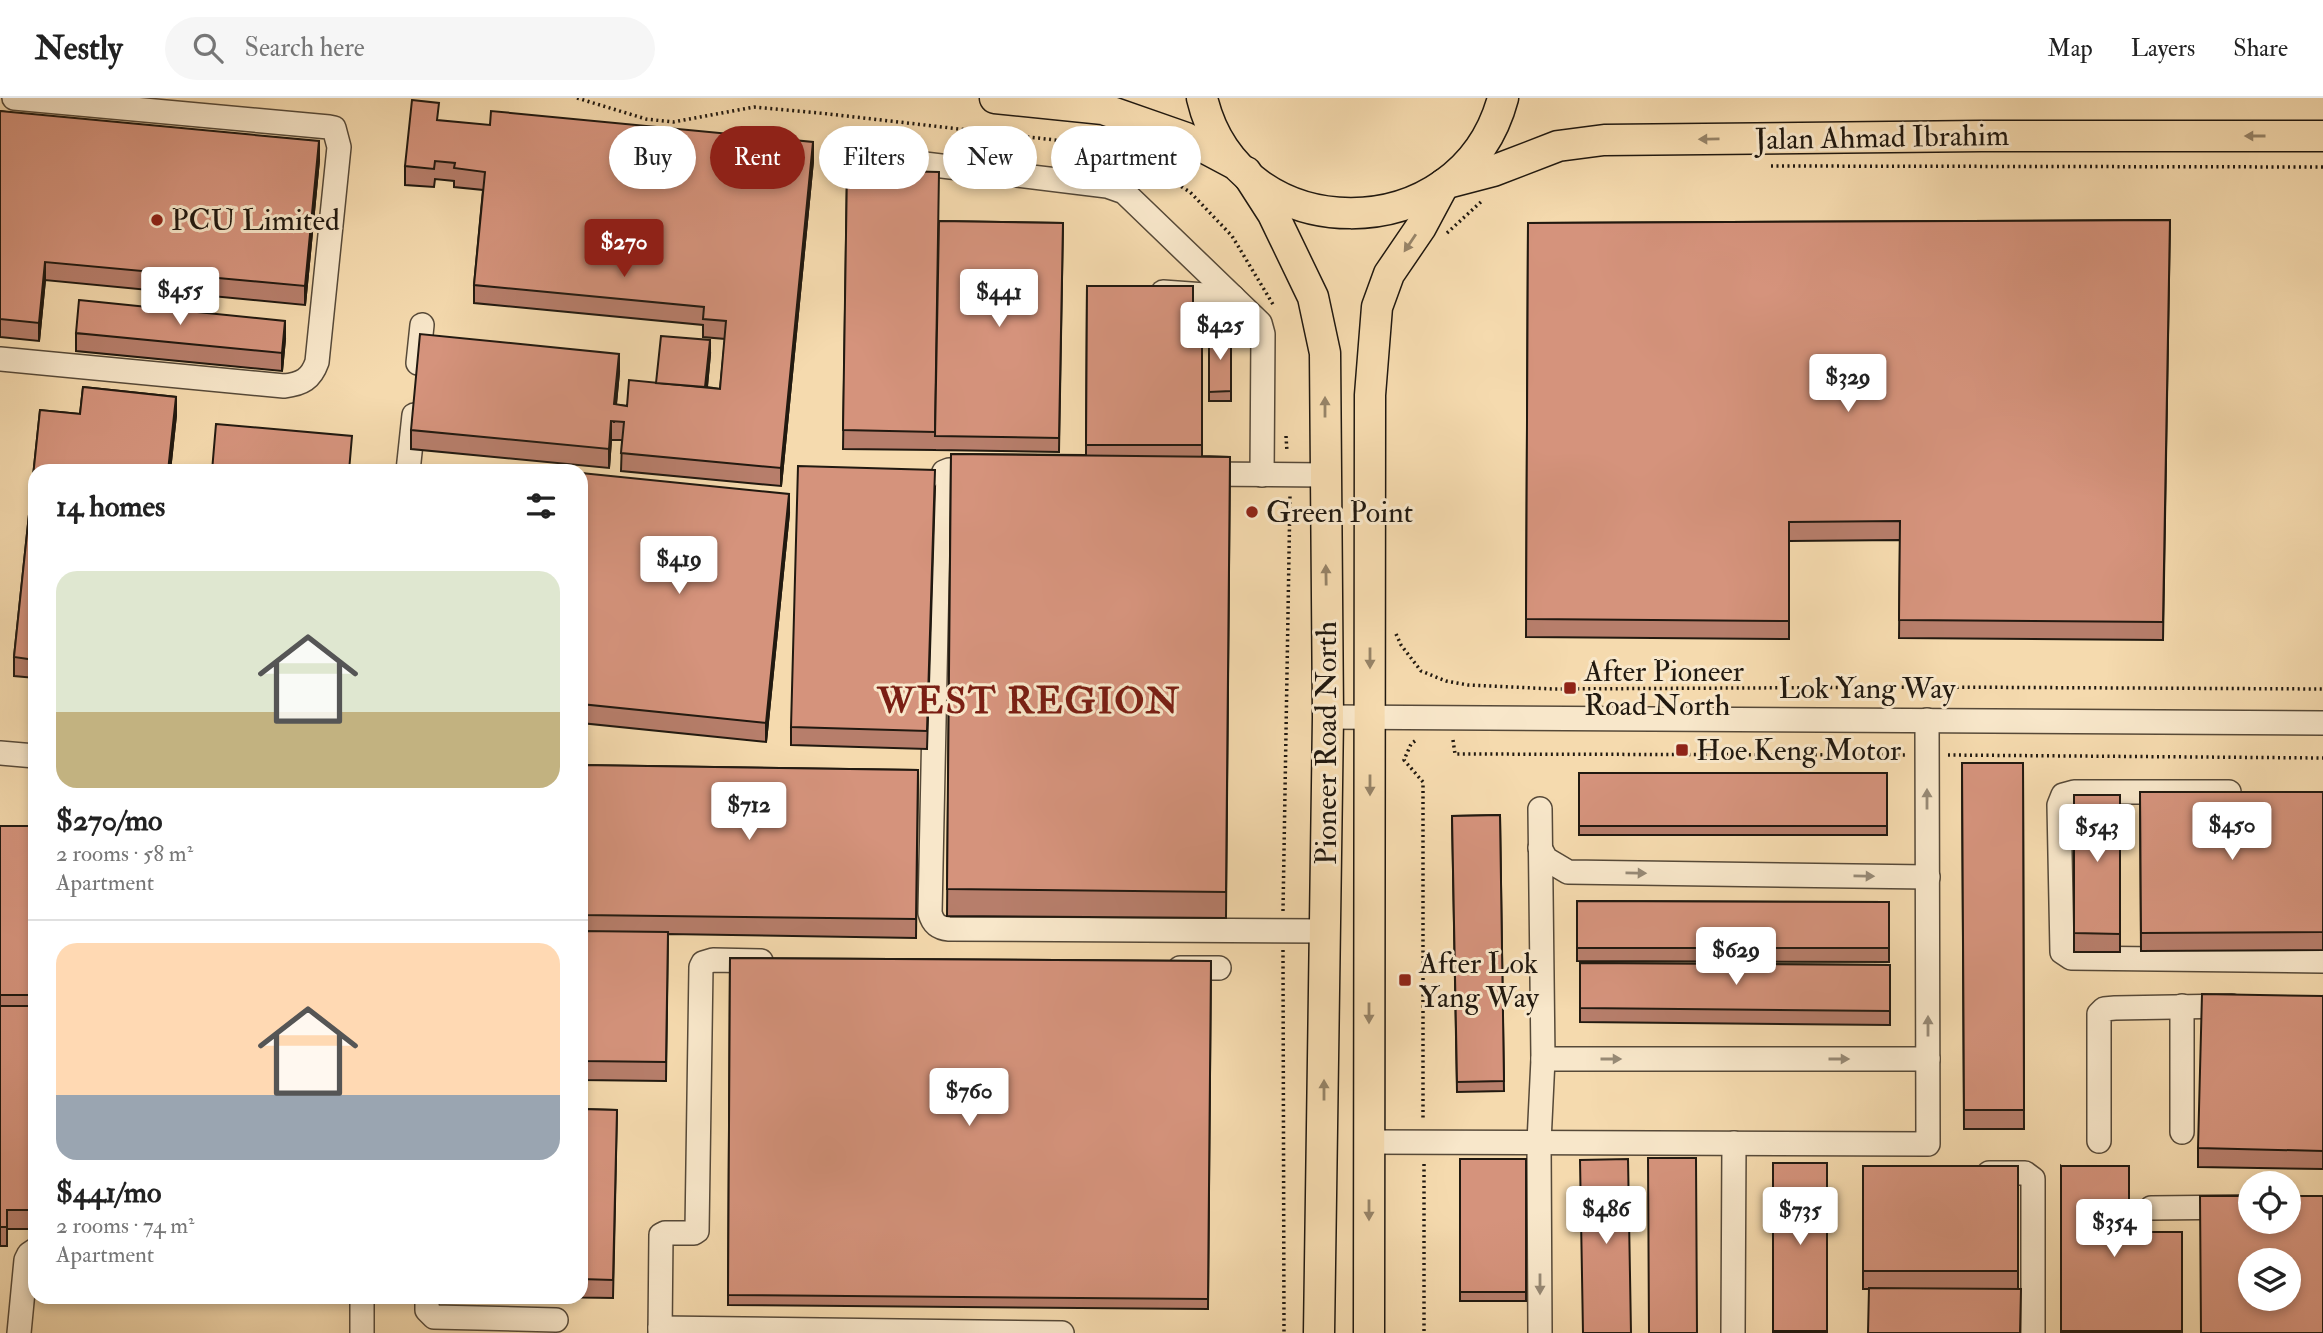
<!DOCTYPE html>
<html lang="en">
<head>
<meta charset="utf-8">
<style>
	:root { --surface:#fff; --page:#f6f6f6; --text:#222; --muted:#767676; --line:#e0e0e0; --accent:#8f2418 }
	body { margin:0; font-family:"IM FELL Double Pica",serif; background:var(--page); color:var(--text); height:100vh; display:flex; flex-direction:column; font-size:26px; white-space:nowrap }
	* { box-sizing:border-box; margin:0 }
	p { font-size:23px; color:var(--muted) }
	.icon { flex:none; width:38px; height:38px; fill:none; stroke:currentColor; stroke-width:2; stroke-linecap:round; stroke-linejoin:round }
	.map { position:relative; flex:1; overflow:hidden }
	.drawer { position:absolute; left:28px; top:366px; width:560px; height:840px; display:flex; flex-direction:column; background:var(--surface); border-radius:21px; box-shadow:0 4px 10px #0003 }
	.drawer>* { flex:none }
	.hud { position:absolute; left:609px; top:28px; width:665px; height:63px; display:flex; gap:14px }
	.fabs { position:absolute; left:2238px; top:1073px; display:grid; gap:14px }
	.fabs a { display:grid; place-items:center; width:63px; height:63px; border-radius:50%; background:var(--surface); box-shadow:0 4px 10px #0003; font-size:35px }
	.price { position:absolute; translate:-50% -60px; padding:0 16px; border-radius:7px; background:#fff; color:#222; font-size:23px; line-height:46px; filter:drop-shadow(0 2px 4px #0008) }
	.price::after { content:''; position:absolute; left:50%; top:42px; width:21px; height:16px; margin-left:-10px; background:inherit; clip-path:polygon(0 0,100% 0,50% 100%) }
	.price.on { background:var(--accent); color:#fff }
	ul { padding:0; list-style:none }
	li { display:grid; align-content:center; gap:14px; height:371px; padding:0 28px }
	li+li { border-top:2px solid var(--line) }
	li span { display:grid; place-items:center; height:217px; border-radius:21px; color:#555 }
	li>.icon { margin-inline-start:auto }
	span .icon { width:126px; height:126px; fill:#fffc; stroke-width:1 }
	li b { font-size:30px }
	h2 { display:flex; justify-content:space-between; align-items:center; height:84px; padding:0 28px; font-size:30px }
	.chip { padding:0 24px; border-radius:32px; background:var(--surface); box-shadow:0 4px 10px #0003; font-size:24px; line-height:63px }
	.chip.on { background:var(--accent); color:#fff }
	header { display:flex; align-items:center; gap:42px; box-sizing:border-box; height:98px; padding:0 35px; background:var(--surface); border-bottom:2px solid var(--line) }
	header strong { font-size:33px }
	nav { display:flex; gap:38px; margin-inline-start:auto; font-size:24px }
	.search { width:490px; height:63px; background:var(--page); display:flex; align-items:center; gap:18px; box-sizing:border-box; padding:0 24px; border-radius:38px; color:var(--muted); font-size:26px }
	.map>svg:first-child { display:block }
	.lines { fill:none; stroke-linecap:round; stroke-linejoin:round }
	.minor-casing { stroke:#564938; stroke-width:26 }
	.major-casing { stroke:#211910; stroke-width:33 }
	.path { stroke:#211910; stroke-width:3.5; stroke-dasharray:2 3.5; stroke-linecap:butt }
	.minor { stroke:#f8e7ca; stroke-width:23 }
	.major { stroke:#f5daae; stroke-width:30 }
	.wall { fill:#b77e6b; stroke:#211910; stroke-width:2 }
	.shaded-wall { fill:#956757; stroke:#211910; stroke-width:2 }
	.building { fill:#d5937c; stroke:#211910; stroke-width:2; fill-rule:evenodd }
	.oneway { fill:#968367 }
	.oneway2 { fill:#978a76 }
	.poi-dot { fill:#8f2418; stroke:#f8e7ca; stroke-width:2.5 }
	.labels { text-anchor:middle; stroke-width:6; stroke-linejoin:round; paint-order:stroke }
	.street-label { font-size:30px; fill:#211910; stroke:#f8e7ca }
	.poi-label { font-size:30px; fill:#211910; stroke:#f8e7ca; text-anchor:start }
	.district-label { font-size:37px; font-weight:bold; letter-spacing:2px; fill:#7a1f14; stroke:#f8e7ca }
</style>
</head>
<body>
<header>
<strong>Nestly</strong>
<div class="search"><svg class="icon" aria-label="search" viewBox="0 0 24 24"><circle cx="10" cy="10" r="6"/><path d="M15 15l6 6"/></svg>Search here</div>
<nav><a>Map</a><a>Layers</a><a>Share</a></nav>
</header>
<div class="map">
<svg width="2323" height="1235" viewBox="0 0 2323 1235">
	<rect width="100%" height="100%" fill="#f5daae"/>
	<filter id="stains"><feTurbulence type="fractalNoise" baseFrequency=".00286" numOctaves="4"/><feColorMatrix values="0 0 0 0 .2 0 0 0 0 .09 0 0 0 0 .02 0 0 0 .5 -.17"/></filter>
	<radialGradient id="worn" r=".72"><stop offset=".6" stop-color="#630" stop-opacity="0"/><stop offset="1" stop-color="#630" stop-opacity=".3"/></radialGradient>
	<g class="lines">
		<g class="minor-casing">
			<g id="minor">
				<polyline points="867,59 1107,88 1124,94 1260,225 1263,236 1262,377"/>
				<polyline points="1163,194 1233,199"/>
				<path d="M0,261l284,27c18,-2 27,-7 33,-24l22,-215 -5,-19 -5,-1 -315,-29"/>
				<polyline points="418,265 422,227"/>
				<polyline points="408,373 414,317"/>
				<path d="M980,373l-31,-1 -5,2 -5,12 -9,429c3,11 8,15 19,16l376,2"/>
				<polyline points="1200,376 1325,377"/>
				<polyline points="1328,619 2323,625"/>
				<polyline points="0,655 35,658"/>
				<polyline points="2229,694 2074,694 2063,697 2059,707 2062,854 2071,860 2323,863"/>
				<polyline points="1540,711 1543,961 1539,1044 1540,1235"/>
				<polyline points="1540,750 1546,761 1568,774 1928,779"/>
				<polyline points="1180,870 1219,870"/>
				<polyline points="1543,961 1928,961"/>
				<polyline points="2182,1034 2182,908"/>
				<polyline points="2099,1043 2099,916 2104,911 2115,910 2232,908"/>
				<polyline points="1368,1044 1928,1046 1927,622"/>
				<polyline points="1989,1075 2025,1075 2033,1081 2033,1235"/>
				<polyline points="2151,1110 2250,1109"/>
				<polyline points="362,1199 362,1235"/>
				<polyline points="427,1199 427,1212 434,1219 556,1222"/>
				<polyline points="660,1230 1062,1235"/>
				<polyline points="19,1235 26,1162 29,1156 35,1152"/>
				<polyline points="660,1235 661,1137 665,1135 694,1135 697,1133 701,869 703,865 713,862 761,863"/>
				<polyline points="1733,1235 1734,1045"/>
			</g>
		</g>
		<g class="major-casing">
			<g id="major">
				<polyline points="995,0 1103,11 1186,40 1233,65"/>
				<path d="M1202,0c36,153 260,154 301,0"/>
				<polyline points="1246,74 1273,116 1313,199 1325,255 1328,619 1319,1235"/>
				<polyline points="1447,85 1493,73 1558,48 1604,42 1981,38 2323,38"/>
				<polyline points="1369,1235 1370,297 1377,209 1389,176 1421,129 1444,86"/>
			</g>
		</g>
		<g class="path">
			<polyline points="577,0 646,21 673,24 754,9 829,16 1107,48 1153,71 1190,94 1232,138 1274,208"/>
			<polyline points="1771,68 2323,69"/>
			<polyline points="1447,135 1483,102"/>
			<polyline points="1286,338 1287,354"/>
			<polyline points="1396,536 1401,547 1421,573 1446,583 1468,587 1554,591 1930,589 2323,591"/>
			<polyline points="1453,642 1455,656 1906,657"/>
			<polyline points="1415,643 1411,646 1404,662 1423,684 1423,1023"/>
			<polyline points="1948,657 2323,660"/>
			<polyline points="1283,813 1290,397"/>
			<polyline points="1283,852 1284,1235"/>
			<polyline points="1424,1066 1424,1235"/>
		</g>
		<use href="#minor" class="minor"/>
		<use href="#major" class="major"/>
	</g>
	<g class="wall">
		<polygon points="0,13 319,62 305,207 45,182 39,243 0,239"/>
		<polygon points="439,23 813,63 781,388 621,373 622,342 611,342 609,370 411,351 411,332 619,274 616,307 627,308 656,285 710,256 707,289 720,291 725,241 703,239 703,227 474,205 474,187 483,92 454,89 454,83 435,81 434,89 405,87 405,68"/>
		<polygon points="847,72 939,123 1063,125 1059,354 935,352 935,351 935,352 843,351"/>
		<polygon points="2170,122 2163,542 1899,540 1900,442 1789,443 1789,541 1526,539 1528,125"/>
		<polygon points="1087,188 1193,211 1202,211 1202,358 1230,359 1226,820 947,818 951,356 1086,357"/>
		<polygon points="76,235 285,241 282,273 76,253"/>
		<rect x="1209" y="235" width="22" height="68"/>
		<polygon points="83,289 176,299 176,317 170,373 35,373 35,580 14,578 14,559 40,312 80,316"/>
		<polygon points="581,375 789,415 766,644 581,625"/>
		<polygon points="935,390 927,651 791,647 791,629"/>
		<polygon points="1962,665 2023,665 2024,1031 1964,1031"/>
		<polygon points="581,667 918,672 916,840 668,836 666,983 581,982"/>
		<rect x="1579" y="675" width="308" height="62"/>
		<polygon points="2140,694 2323,694 2323,852 2141,853"/>
		<rect x="2074" y="697" width="46" height="157"/>
		<polygon points="1500,717 1504,993 1457,994 1452,718"/>
		<polygon points="0,728 35,728 35,1131 7,1131 7,1148 0,1148"/>
		<polygon points="1577,803 1889,804 1889,864 1577,863"/>
		<polygon points="730,860 1211,863 1208,1211 728,1207"/>
		<polygon points="1580,865 1890,867 1890,927 1580,924"/>
		<polygon points="2323,898 2323,1071 2198,1069 2198,1050"/>
		<polygon points="581,1011 617,1012 613,1200 547,1199 581,1199"/>
		<rect x="1460" y="1061" width="66" height="142"/>
		<rect x="1773" y="1065" width="54" height="170"/>
		<rect x="1863" y="1068" width="155" height="123"/>
		<polygon points="2061,1068 2129,1134 2182,1134 2182,1235 2061,1235"/>
	</g>
	<g class="shaded-wall">
		<polygon points="319,43 319,62 305,207 305,188"/>
		<polygon points="813,44 813,63 781,388 781,370"/>
		<polygon points="45,164 45,182 39,243 39,225"/>
		<polygon points="285,223 285,241 282,273 282,255"/>
		<polygon points="710,242 710,256 705,308 705,294"/>
		<polygon points="619,256 619,274 614,325 614,306"/>
		<polygon points="176,299 176,317 170,373 168,373"/>
		<polygon points="611,323 611,342 609,370 609,351"/>
		<polygon points="789,396 789,415 766,644 766,625"/>
	</g>
	<g class="building">
		<polygon points="412,2 439,5 437,22 490,27 491,13 813,44 781,370 621,355 624,324 611,323 609,351 411,332 420,236 619,256 614,306 627,308 629,282 720,291 726,223 703,221 704,209 474,187 485,74 454,70 455,65 435,63 434,71 405,68"/>
		<polygon points="0,13 319,43 305,188 45,164 39,225 0,221"/>
		<polygon points="847,72 939,74 935,334 843,332"/>
		<polygon points="2170,122 2163,524 1899,522 1900,423 1789,424 1789,523 1526,521 1528,125"/>
		<polygon points="939,123 1063,125 1059,340 935,338"/>
		<polygon points="1087,188 1193,188 1193,211 1202,211 1202,347 1086,347"/>
		<polygon points="79,202 285,223 282,255 76,235"/>
		<polygon points="1209,235 1231,235 1231,293 1209,294"/>
		<polygon points="661,238 710,242 705,289 656,285"/>
		<polygon points="83,289 176,299 168,373 35,373 35,562 14,559 40,312 80,316"/>
		<polygon points="216,326 352,338 349,373 212,373"/>
		<polygon points="951,356 1230,359 1226,794 947,791"/>
		<polygon points="510,368 557,373 510,373"/>
		<polygon points="798,368 935,372 927,633 791,629"/>
		<polygon points="581,375 789,396 766,625 581,606"/>
		<polygon points="1962,665 2023,665 2024,1012 1964,1012"/>
		<polygon points="581,667 918,672 916,821 581,817"/>
		<rect x="1579" y="675" width="308" height="53"/>
		<polygon points="2140,694 2323,694 2323,834 2141,835"/>
		<polygon points="2074,697 2120,697 2120,836 2074,835"/>
		<polygon points="1500,717 1504,983 1457,984 1452,718"/>
		<rect x="0" y="728" width="35" height="169"/>
		<polygon points="1577,803 1889,804 1889,850 1577,850"/>
		<polygon points="581,833 668,834 666,964 581,963"/>
		<polygon points="730,860 1211,863 1208,1201 728,1197"/>
		<polygon points="1580,865 1890,867 1890,913 1580,910"/>
		<polygon points="2202,896 2323,898 2323,1053 2198,1050"/>
		<polygon points="0,908 35,908 35,1112 7,1112 7,1129 0,1129"/>
		<polygon points="581,1011 617,1012 613,1182 581,1181"/>
		<polygon points="1648,1060 1696,1060 1697,1235 1649,1235"/>
		<rect x="1460" y="1061" width="66" height="133"/>
		<polygon points="1628,1061 1631,1235 1583,1235 1580,1062"/>
		<rect x="1773" y="1065" width="54" height="168"/>
		<rect x="1863" y="1068" width="155" height="105"/>
		<polygon points="2061,1068 2129,1068 2129,1134 2182,1134 2182,1233 2061,1233"/>
		<path d="M2200,1098h50v26h39v-26h34v137h-122zM2250,1162h39v38h-39z"/>
		<polygon points="1869,1190 2021,1191 2020,1235 1868,1235"/>
	</g>
	<defs><path id="oneway-solid" d="M-6-.8H1V-3.2L6.5 0L1 3.2V.8H-6Z" transform="scale(1.75)"/></defs>
	<g class="oneway">
		<use href="#oneway-solid" transform="translate(2255 38) rotate(180)"/>
		<use href="#oneway-solid" transform="translate(1709 41) rotate(179)"/>
		<use href="#oneway-solid" transform="translate(1410 145) rotate(124)"/>
		<use href="#oneway-solid" transform="translate(1325 309) rotate(-90)"/>
		<use href="#oneway-solid" transform="translate(1326 477) rotate(-91)"/>
		<use href="#oneway-solid" transform="translate(1370 560) rotate(90)"/>
		<use href="#oneway-solid" transform="translate(1370 687) rotate(90)"/>
		<use href="#oneway-solid" transform="translate(1369 915) rotate(90)"/>
		<use href="#oneway-solid" transform="translate(1324 992) rotate(-90)"/>
		<use href="#oneway-solid" transform="translate(1369 1112) rotate(90)"/>
	</g>
	<g class="oneway2">
		<use href="#oneway-solid" transform="translate(1927 701) rotate(-90)"/>
		<use href="#oneway-solid" transform="translate(1636 775) rotate(1)"/>
		<use href="#oneway-solid" transform="translate(1864 778) rotate(1)"/>
		<use href="#oneway-solid" transform="translate(1928 928) rotate(-90)"/>
		<use href="#oneway-solid" transform="translate(1611 961)"/>
		<use href="#oneway-solid" transform="translate(1839 961)"/>
		<use href="#oneway-solid" transform="translate(1540 1186) rotate(90)"/>
	</g>
	<g class="poi-dot">
		<circle cx="157" cy="122" r="7"/>
		<circle cx="1252" cy="414" r="7"/>
		<rect x="1563" y="583" width="14" height="14" rx="3.5"/>
		<rect x="1675" y="645" width="14" height="14" rx="3.5"/>
		<rect x="1398" y="875" width="14" height="14" rx="3.5"/>
	</g>
	<g class="labels">
		<g class="street-label">
			<text transform="translate(1882 39) rotate(-1)" y="10">Jalan Ahmad Ibrahim</text>
			<text x="1867" y="600">Lok Yang Way</text>
			<text transform="translate(1326 645) rotate(-90)" y="10">Pioneer Road North</text>
		</g>
		<g class="poi-label">
			<text x="171" y="132">PCU Limited</text>
			<text x="1266" y="424">Green Point</text>
			<text x="1584" y="583">After Pioneer<tspan x="1584" dy="34">Road North</tspan></text>
			<text x="1696" y="662">Hoe Keng Motor</text>
			<text x="1419" y="875">After Lok<tspan x="1419" dy="34">Yang Way</tspan></text>
		</g>
		<g class="district-label">
			<text x="1029" y="615">WEST REGION</text>
		</g>
	</g>
	<rect width="100%" height="100%" filter="url(#stains)"/>
	<rect width="100%" height="100%" fill="url(#worn)"/>
</svg>
<div class="fabs">
<a><svg class="icon" aria-label="locate" viewBox="0 0 24 24"><circle cx="12" cy="12" r="6"/><path d="M12 2v4M12 18v4M2 12h4M18 12h4"/></svg></a>
<a><svg class="icon" aria-label="layers" viewBox="0 0 24 24"><path d="M12 4l9 5-9 5-9-5zM3 14l9 5 9-5"/></svg></a>
</div>
<b class="price on" style="left:624px;top:181px">$270</b>
<b class="price" style="left:180px;top:229px">$455</b>
<b class="price" style="left:999px;top:231px">$441</b>
<b class="price" style="left:1220px;top:264px">$425</b>
<b class="price" style="left:1848px;top:316px">$329</b>
<b class="price" style="left:679px;top:498px">$419</b>
<b class="price" style="left:749px;top:744px">$712</b>
<b class="price" style="left:2232px;top:764px">$450</b>
<b class="price" style="left:2097px;top:766px">$543</b>
<b class="price" style="left:1736px;top:889px">$629</b>
<b class="price" style="left:969px;top:1030px">$760</b>
<b class="price" style="left:1606px;top:1148px">$486</b>
<b class="price" style="left:1800px;top:1149px">$735</b>
<b class="price" style="left:2114px;top:1161px">$354</b>
<div class="hud">
<a class="chip">Buy</a>
<a class="chip on">Rent</a>
<a class="chip">Filters</a>
<a class="chip">New</a>
<a class="chip">Apartment</a>
</div>
<section class="drawer">
<h2>14 homes<svg class="icon" aria-label="filters" viewBox="0 0 24 24"><path d="M4 7h16M4 17h16"/><circle cx="9" cy="7" r="2"/><circle cx="15" cy="17" r="2"/></svg></h2>
<ul>
<li><span style="background:linear-gradient(#dfe7d0 65%,#c2b280 0)"><svg class="icon" aria-label="home" viewBox="0 0 24 24"><path d="M3 11l9-7 9 7M6 9v11h12V9"/></svg></span><div><b>$270/mo</b><p>2 rooms · 58 m²</p><p>Apartment</p></div></li>
<li><span style="background:linear-gradient(#ffd9b3 70%,#9aa5b1 0)"><svg class="icon" aria-label="home" viewBox="0 0 24 24"><path d="M3 11l9-7 9 7M6 9v11h12V9"/></svg></span><div><b>$441/mo</b><p>2 rooms · 74 m²</p><p>Apartment</p></div></li>
</ul>
</section>
</div>
</body>
</html>
